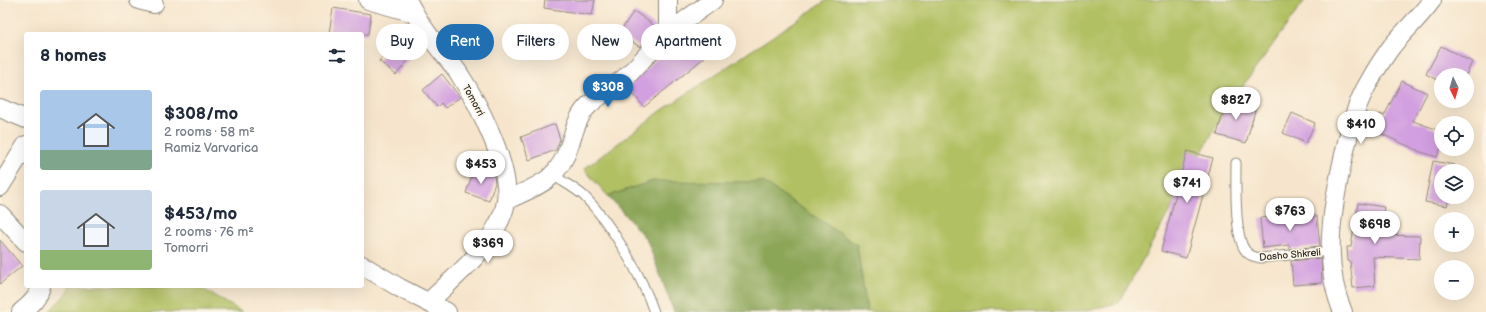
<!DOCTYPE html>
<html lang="en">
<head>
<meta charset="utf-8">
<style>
	:root { --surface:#fff; --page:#f6f6f7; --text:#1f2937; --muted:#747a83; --accent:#1f6fb2 }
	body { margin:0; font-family:"Balsamiq Sans",sans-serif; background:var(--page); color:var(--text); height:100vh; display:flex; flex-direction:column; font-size:15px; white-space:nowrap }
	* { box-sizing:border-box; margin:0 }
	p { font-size:13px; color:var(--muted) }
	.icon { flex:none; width:22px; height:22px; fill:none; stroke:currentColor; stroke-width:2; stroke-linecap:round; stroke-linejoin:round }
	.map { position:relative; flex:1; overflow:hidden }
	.drawer { position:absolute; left:24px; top:32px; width:340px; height:256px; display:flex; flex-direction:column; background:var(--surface); border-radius:4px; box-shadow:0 4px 16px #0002 }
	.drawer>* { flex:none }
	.top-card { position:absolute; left:376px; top:24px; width:380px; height:36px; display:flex; gap:8px }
	.needle { width:26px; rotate:175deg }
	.tools { position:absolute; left:1434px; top:68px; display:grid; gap:8px }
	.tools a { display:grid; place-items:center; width:40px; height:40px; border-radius:50%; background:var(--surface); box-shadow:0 4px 16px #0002; font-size:20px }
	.price { position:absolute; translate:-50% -34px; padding:0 9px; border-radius:14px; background:#fff; color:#222; font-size:13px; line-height:26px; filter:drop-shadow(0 1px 2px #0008) }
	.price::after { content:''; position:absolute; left:50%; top:24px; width:12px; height:9px; margin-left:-6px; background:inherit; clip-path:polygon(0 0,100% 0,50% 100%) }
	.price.on { background:var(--accent); color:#fff }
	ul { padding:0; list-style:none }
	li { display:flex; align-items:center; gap:12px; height:100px; padding:0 16px }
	li span { display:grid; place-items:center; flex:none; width:112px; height:80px; border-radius:4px; color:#555 }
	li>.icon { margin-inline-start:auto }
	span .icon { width:48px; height:48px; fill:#fffc; stroke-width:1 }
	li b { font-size:17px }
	h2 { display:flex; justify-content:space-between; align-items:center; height:48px; padding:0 16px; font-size:17px }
	.tag { padding:0 14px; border-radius:18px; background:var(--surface); box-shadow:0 4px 16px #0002; font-size:14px; line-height:36px }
	.tag.on { background:var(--accent); color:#fff }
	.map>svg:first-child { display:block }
	.green { fill:#b1c062; stroke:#6e7646 }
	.forest { fill:#8ca658; stroke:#5c6842 }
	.building { fill:#d29fe0 }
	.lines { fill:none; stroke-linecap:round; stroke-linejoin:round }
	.lane-casing { stroke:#90887c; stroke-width:11 }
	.street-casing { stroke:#90887c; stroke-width:20 }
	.lane { stroke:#fff; stroke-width:9 }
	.street { stroke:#fff; stroke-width:18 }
	.labels { text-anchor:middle; stroke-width:3; stroke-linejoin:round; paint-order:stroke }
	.street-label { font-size:10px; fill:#2b2b2b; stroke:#fcf5e5 }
</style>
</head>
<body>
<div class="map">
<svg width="1486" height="312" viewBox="0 0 1486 312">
	<rect width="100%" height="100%" fill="#fcf5e5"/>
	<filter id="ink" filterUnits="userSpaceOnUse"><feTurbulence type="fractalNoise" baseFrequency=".025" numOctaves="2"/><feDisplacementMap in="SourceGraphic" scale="8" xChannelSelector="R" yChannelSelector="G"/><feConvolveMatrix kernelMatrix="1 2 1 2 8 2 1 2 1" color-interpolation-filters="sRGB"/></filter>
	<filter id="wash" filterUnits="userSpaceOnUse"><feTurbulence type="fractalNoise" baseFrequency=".012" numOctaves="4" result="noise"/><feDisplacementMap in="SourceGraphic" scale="16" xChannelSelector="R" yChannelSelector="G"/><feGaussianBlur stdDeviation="0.9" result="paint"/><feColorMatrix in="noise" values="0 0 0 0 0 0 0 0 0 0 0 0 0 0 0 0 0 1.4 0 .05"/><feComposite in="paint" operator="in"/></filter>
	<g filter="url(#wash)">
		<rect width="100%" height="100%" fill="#f6e5cc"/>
		<g class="green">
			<polygon points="827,0 1305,0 1224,112 1119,303 1078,312 867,312 857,245 653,181 608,196 584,169 661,111"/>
			<polygon points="69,286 198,286 242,312 49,312 68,292"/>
		</g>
		<polygon class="forest" points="653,181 763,182 857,245 867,312 674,312 647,240 608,196"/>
		<g id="blocks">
			<g class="building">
				<polygon points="545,0 595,0 592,15 544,8"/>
				<polygon points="333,8 371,14 368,34 329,34"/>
				<polygon points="634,11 656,27 640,47 619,33"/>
				<polygon points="686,34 705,57 644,107 628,88 663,52"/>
				<polygon points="398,39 414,53 396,75 379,61"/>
				<polygon points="1441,46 1472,62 1466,75 1441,75 1441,82 1426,74"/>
				<polygon points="442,74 460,97 445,108 441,103 437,107 423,90"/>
				<polygon points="1402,81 1427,93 1413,121 1441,131 1441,148 1437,157 1421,152 1373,130 1380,114 1384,116"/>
				<polygon points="1227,98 1256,107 1246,143 1217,135"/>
				<polygon points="1292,113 1315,123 1306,143 1283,133"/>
				<polygon points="555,124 560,139 556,150 529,160 521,137"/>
				<polygon points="1187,151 1213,158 1186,258 1161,251"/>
				<polygon points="1433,161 1455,165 1454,171 1441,171 1441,197 1449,197 1447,206 1425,202"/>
				<polygon points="474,169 494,176 495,183 489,201 466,193"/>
				<polygon points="1358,203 1384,207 1380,235 1420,236 1419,259 1373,257 1375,286 1353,288 1350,261 1348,261 1347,247 1351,247"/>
				<polygon points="1280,216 1280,219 1317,216 1320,246 1290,249 1289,245 1263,248 1260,218"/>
				<polygon points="0,240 22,266 0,284"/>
				<polygon points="1321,258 1322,283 1293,285 1291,261"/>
			</g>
		</g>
	</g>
	<g filter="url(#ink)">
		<use href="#blocks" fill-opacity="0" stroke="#90887c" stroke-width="1"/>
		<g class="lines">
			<g class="lane-casing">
				<g id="lane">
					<path d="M1236,163c0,19 -2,73 9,87 4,6 10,7 16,8l69,-7"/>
					<path d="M553,175c10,7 22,13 31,21 27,27 58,80 70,116"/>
				</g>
			</g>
			<g class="street-casing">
				<g id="street">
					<polyline points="139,0 154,4"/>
					<polyline points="368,0 414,13"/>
					<path d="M407,0c8,15 17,30 28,43 7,10 16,19 23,29 19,29 53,94 48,129 -1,8 -5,18 -9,25 -16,31 -45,53 -69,77"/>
					<polyline points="668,0 668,33"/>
					<polyline points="0,108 26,119"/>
					<polyline points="0,187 26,145"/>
					<path d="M507,200c32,-15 51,-19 63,-56 4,-12 7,-26 16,-36 10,-11 24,-18 36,-28 15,-12 26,-28 40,-41 16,-15 34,-26 51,-39"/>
					<polyline points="0,214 26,242"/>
					<polyline points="362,265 400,288 447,312"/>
					<path d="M21,312c9,-7 18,-15 20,-26"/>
					<path d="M1343,312c-21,-48 -11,-104 0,-153 6,-26 12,-54 26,-77 7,-13 15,-25 23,-36 13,-16 29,-30 40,-46"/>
				</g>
			</g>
			<use href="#lane" class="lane"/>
			<use href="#street" class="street"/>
		</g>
	</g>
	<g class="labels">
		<g class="street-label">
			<text transform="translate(474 100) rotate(61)" y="4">Tomorri</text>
			<text transform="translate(1290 254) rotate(-5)" y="4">Dasho Shkreli</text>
		</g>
	</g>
</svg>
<div class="tools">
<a><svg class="needle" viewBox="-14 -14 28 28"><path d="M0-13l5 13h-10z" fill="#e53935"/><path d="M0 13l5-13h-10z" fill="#747a83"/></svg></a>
<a><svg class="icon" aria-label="locate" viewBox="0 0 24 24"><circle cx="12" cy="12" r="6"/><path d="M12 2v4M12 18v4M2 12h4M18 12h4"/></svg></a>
<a><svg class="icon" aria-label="layers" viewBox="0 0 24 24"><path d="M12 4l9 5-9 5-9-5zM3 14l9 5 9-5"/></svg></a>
<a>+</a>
<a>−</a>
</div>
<b class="price on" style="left:608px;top:108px">$308</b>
<b class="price" style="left:1236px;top:121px">$827</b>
<b class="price" style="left:1361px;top:145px">$410</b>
<b class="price" style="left:481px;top:185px">$453</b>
<b class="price" style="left:1187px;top:204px">$741</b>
<b class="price" style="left:1290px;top:232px">$763</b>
<b class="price" style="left:1375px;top:245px">$698</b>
<b class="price" style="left:488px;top:264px">$369</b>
<div class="top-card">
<a class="tag">Buy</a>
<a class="tag on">Rent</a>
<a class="tag">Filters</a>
<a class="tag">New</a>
<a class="tag">Apartment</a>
</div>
<section class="drawer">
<h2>8 homes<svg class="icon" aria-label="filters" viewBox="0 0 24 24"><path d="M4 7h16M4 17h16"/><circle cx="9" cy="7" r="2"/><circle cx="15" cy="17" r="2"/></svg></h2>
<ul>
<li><span style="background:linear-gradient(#a9c7e8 75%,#7fa58c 0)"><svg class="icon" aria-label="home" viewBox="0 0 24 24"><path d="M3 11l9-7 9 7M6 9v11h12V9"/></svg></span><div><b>$308/mo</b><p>2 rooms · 58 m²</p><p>Ramiz Varvarica</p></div></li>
<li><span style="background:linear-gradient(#c9d6e8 75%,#8fb573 0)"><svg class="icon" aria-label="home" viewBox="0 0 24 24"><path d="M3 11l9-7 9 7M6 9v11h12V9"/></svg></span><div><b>$453/mo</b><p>2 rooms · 76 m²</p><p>Tomorri</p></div></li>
</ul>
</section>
</div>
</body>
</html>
